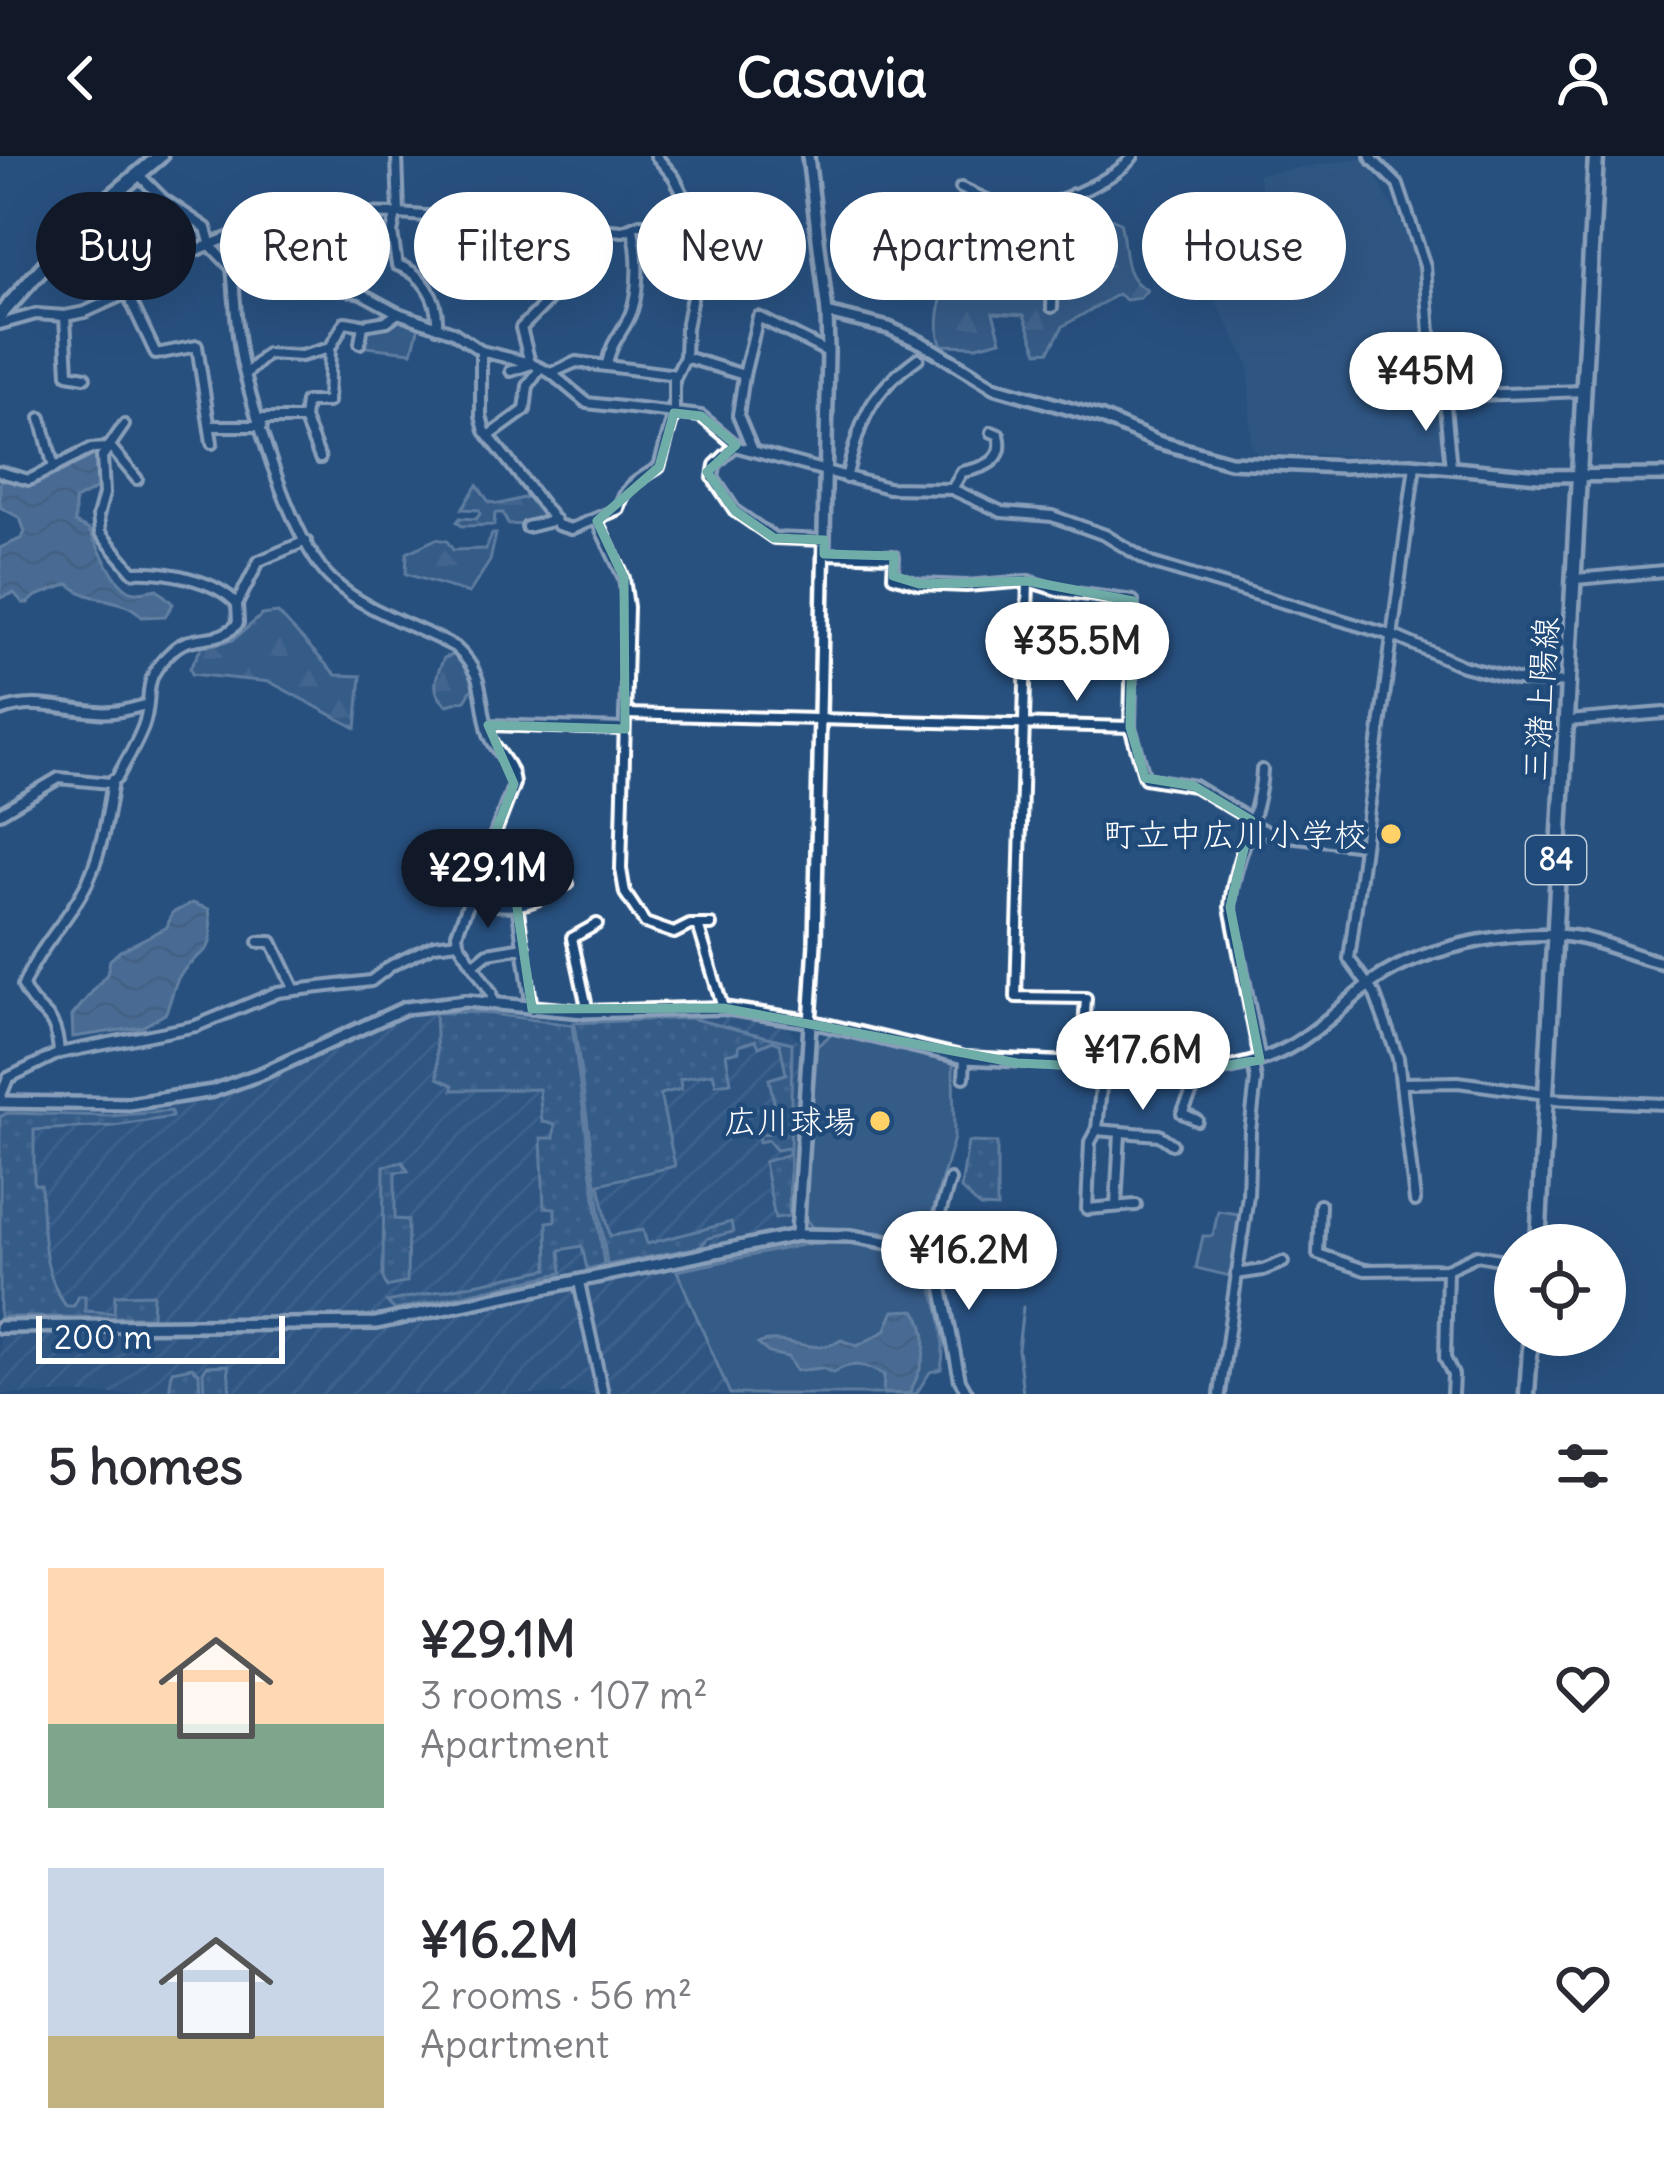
<!DOCTYPE html>
<html lang="en">
<head>
<meta charset="utf-8">
<style>
	:root { --surface:#fff; --page:#f2f2f3; --text:#2b2b33; --muted:#7c7c81; --accent:#111827 }
	body { margin:0; font-family:Delius,"Klee One",sans-serif; background:var(--page); color:var(--text); height:100vh; display:flex; flex-direction:column; font-size:45px; white-space:nowrap }
	* { box-sizing:border-box; margin:0 }
	p { font-size:39px; color:var(--muted) }
	.icon { flex:none; width:66px; height:66px; fill:none; stroke:currentColor; stroke-width:2; stroke-linecap:round; stroke-linejoin:round }
	.map { position:relative; height:1238px; overflow:hidden }
	.details { display:flex; flex-direction:column; background:var(--surface); flex:1 }
	.details>* { flex:none }
	.guide { position:absolute; left:36px; top:36px; width:1593px; height:108px; display:flex; gap:24px }
	.buttons { position:absolute; left:1494px; top:1068px; display:grid; gap:24px }
	.buttons a { display:grid; place-items:center; width:132px; height:132px; border-radius:50%; background:var(--surface); box-shadow:0 12px 48px #0002; font-size:60px }
	.scale { position:absolute; left:36px; bottom:30px; width:249px; box-sizing:border-box; padding-left:12px; border:6px solid #fff; border-top:0; font-size:33px; line-height:42px; white-space:nowrap; color:#fff; -webkit-text-stroke:9px #1f4a7a; paint-order:stroke }
	.price { position:absolute; translate:-50% -102px; padding:0 27px; border-radius:42px; background:#fff; color:#222; font-size:39px; line-height:78px; filter:drop-shadow(0 3px 6px #0008) }
	.price::after { content:''; position:absolute; left:50%; top:72px; width:36px; height:27px; margin-left:-18px; background:inherit; clip-path:polygon(0 0,100% 0,50% 100%) }
	.price.selected { background:var(--accent); color:#fff }
	ul { padding:0; list-style:none }
	li { display:flex; align-items:center; gap:36px; height:300px; padding:0 48px }
	li span { display:grid; place-items:center; flex:none; width:336px; height:240px; border-radius:0px; color:#555 }
	li>.icon { margin-inline-start:auto }
	span .icon { width:144px; height:144px; fill:#fffc; stroke-width:1 }
	li b { font-size:51px }
	h2 { display:flex; justify-content:space-between; align-items:center; height:144px; padding:0 48px; font-size:51px }
	.tag { padding:0 42px; border-radius:54px; background:var(--surface); box-shadow:0 12px 48px #0002; font-size:42px; line-height:108px }
	.tag.selected { background:var(--accent); color:#fff }
	header { display:flex; justify-content:space-between; align-items:center; height:156px; padding:0 48px; background:var(--accent); color:#fff; font-size:54px; font-weight:700 }
	.map>svg:first-child { display:block }
	.built { fill:#375d88 }
	.industrial { fill:url(#industrial-furrows) }
	.grass { fill:url(#grass-dots); stroke:#a2b4c8; stroke-width:3 }
	.forest { fill:url(#forest-firs); stroke:#a2b4c8; stroke-width:3 }
	.park { fill:#446890; stroke:#a2b4c8; stroke-width:3 }
	.water { fill:url(#water-waves); stroke:#aabbcd; stroke-width:3 }
	.lines { fill:none; stroke-linecap:round; stroke-linejoin:round }
	.stream { stroke:#aabbcd; stroke-width:3 }
	.minor-casing { stroke:#fff; stroke-width:16 }
	.tertiary-casing { stroke:#fff; stroke-width:18 }
	.primary-casing { stroke:#fff; stroke-width:21 }
	.minor { stroke:#1f4a7a; stroke-width:8 }
	.tertiary { stroke:#1f4a7a; stroke-width:9 }
	.primary { stroke:#1f4a7a; stroke-width:12 }
	.marked { fill:none; stroke:#6fada8; stroke-width:9; stroke-linejoin:round }
	.poi-dot { fill:#ffd166; stroke:#1f4a7a; stroke-width:4.5 }
	.labels { text-anchor:middle; stroke-width:9; stroke-linejoin:round; paint-order:stroke }
	.shield { fill:#1f4a7a; stroke:#bcc9d7; stroke-width:3 }
	.shield-label { font-size:30px; font-weight:bold; fill:#fff }
	.street-label { font-size:33px; fill:#fff; stroke:#1f4a7a }
	.poi-label { font-size:33px; fill:#fff; stroke:#1f4a7a; text-anchor:end }
</style>
</head>
<body>
<header><svg class="icon" aria-label="back" viewBox="0 0 24 24"><path d="M15 5l-7 7 7 7"/></svg>Casavia<svg class="icon" aria-label="person" viewBox="0 0 24 24"><circle cx="12" cy="8" r="4"/><path d="M4 21q1-7 8-7t8 7"/></svg></header>
<div class="map">
<svg width="1664" height="1238" viewBox="0 0 1664 1238">
	<defs>
		<pattern id="industrial-furrows" width="10" height="10" patternUnits="userSpaceOnUse" patternTransform="scale(3)"><rect width="10" height="10" fill="#375d88"/><path d="M-1 1l2-2M0 10L10 0M9 11l2-2" fill="none" stroke="#55759a"/></pattern>
		<pattern id="grass-dots" width="8" height="8" patternUnits="userSpaceOnUse" patternTransform="scale(3)"><rect width="8" height="8" fill="#446890"/><path d="M2 2h.1M6 6h.1" fill="none" stroke="#607fa1" stroke-width="1.8" stroke-linecap="round"/></pattern>
		<pattern id="forest-firs" width="22" height="20" patternUnits="userSpaceOnUse" patternTransform="scale(3)"><rect width="22" height="20" fill="#446890"/><path d="M5 1l3.5 6h-7zM16 11l3.5 6h-7z" fill="#607fa1"/></pattern>
		<pattern id="water-waves" width="16" height="10" patternUnits="userSpaceOnUse" patternTransform="scale(3)"><rect width="16" height="10" fill="#718dab"/><path d="M0 5q4-4 8 0t8 0" fill="none" stroke="#64768a"/></pattern>
	</defs>
	<rect width="100%" height="100%" fill="#28517f"/>
	<filter id="ink" filterUnits="userSpaceOnUse"><feTurbulence type="fractalNoise" baseFrequency=".00833" numOctaves="2"/><feDisplacementMap in="SourceGraphic" scale="24" xChannelSelector="R" yChannelSelector="G"/><feConvolveMatrix kernelMatrix="1 2 1 2 8 2 1 2 1" color-interpolation-filters="sRGB"/></filter>
	<g filter="url(#ink)">
		<polygon class="built" points="1366,2 1412,89 1420,120 1425,188 1444,292 1437,301 1258,297 1251,291 1249,209 1216,146 1215,124 1205,91 1280,69 1263,37 1258,18"/>
		<g class="industrial">
			<polygon points="446,850 495,851 561,861 715,857 783,868 801,887 791,1064 780,1075 384,1158 0,1163 0,952 121,953 212,941 266,921 395,860"/>
			<polygon points="676,1113 729,1238 0,1238 0,1179 375,1175 425,1167"/>
		</g>
		<g class="grass">
			<polygon points="477,856 572,869 604,1109 587,1113 582,1090 560,1094 562,1117 395,1154 387,1146 548,1113 547,1066 555,1065 555,1052 544,1051 541,982 554,982 555,968 542,966 539,933 453,934 453,929 438,922 435,857"/>
			<polygon points="690,862 792,887 789,1060 775,1062 764,1006 789,998 789,992 776,994 768,984 759,986 758,979 769,977 766,959 776,956 769,923 786,918 780,888 773,885 759,891 756,884 739,889 739,895 726,898 731,926 716,928 713,917 680,923 681,933 660,938 675,1010 599,1028 610,1080 643,1074 647,1088 731,1066 733,1076 708,1082 700,1091 607,1109 574,867"/>
			<path d="M171,955l1,6 -58,9 -80,4v54l7,1c2,40 0,88 25,121h8l5,-10h6v15l29,2 1,-18 38,-1 -1,23h-152v-200l8,-4 102,3z"/>
			<polygon points="968,986 997,987 997,1052 980,1051 961,1033"/>
			<polygon points="403,1006 408,1015 395,1016 395,1063 408,1064 407,1126 387,1131 383,1122 384,1010"/>
			<polygon points="228,1209 230,1238 204,1238 203,1216 207,1210"/>
			<polygon points="192,1211 199,1217 200,1238 169,1238 172,1215"/>
		</g>
		<g class="forest">
			<path d="M968,44l6,3 1,11c43,4 39,19 51,54l11,-1 4,-40 6,1 -1,40c19,-9 47,-9 61,-22l-2,-17 -11,-12 8,-3 18,8c7,25 0,55 27,68l-7,8 -14,2 -8,-6 -55,32 -14,25 -11,1 -14,-37 -31,-2 8,27 -24,6 -35,-1c-15,-22 18,-115 26,-145z"/>
			<polygon points="477,329 489,346 500,348 531,340 547,362 524,369 508,368 503,357 495,357 494,369 462,370 457,366 460,362 476,363 480,358 479,354 462,353"/>
			<polygon points="492,378 496,378 490,405 469,437 406,418 407,397 436,383 447,385 453,394 486,393"/>
			<polygon points="278,457 336,519 361,520 356,572 270,526 192,518 190,512 202,491 233,484 262,459"/>
			<path d="M458,497l11,13 7,17 -11,17 -18,5c-18,-13 -11,-30 -3,-47z"/>
		</g>
		<g class="park">
			<polygon points="399,163 419,170 412,196 366,191 367,171"/>
			<polygon points="832,878 953,907 954,982 924,1085 879,1076 812,1071 804,1061 817,890"/>
			<polygon points="1218,1055 1239,1058 1241,1062 1230,1120 1196,1112 1203,1080 1213,1080"/>
			<path d="M812,1087h35l70,13c19,32 31,77 24,113l-11,3 -14,22h-186l-53,-123z"/>
		</g>
		<g class="water">
			<path d="M101,294v36l-26,14v23l14,7c10,18 21,46 38,59 8,6 21,1 30,0l16,15 -8,12 -23,1c-18,-22 -53,-13 -73,-33l-33,12 -8,7h-5l-9,-10 -14,5v-50l22,-10 3,-6 -5,-14 -20,-11v-31c45,18 61,-17 101,-26z"/>
			<path d="M192,747l17,6c7,53 -5,33 -29,66 -7,10 -9,28 -15,39l-23,13 -69,10 -1,-21 35,-42 3,-14 10,-9 47,-24 5,-14z"/>
			<path d="M915,1154c19,26 8,58 -6,84l-26,-1 1,-18c-18,-11 -33,-14 -51,-2l-11,-5 -26,3 -8,-14 -19,-4 -11,-9c25,-12 55,14 83,-4l16,6 28,-15 9,-20z"/>
		</g>
		<g class="lines">
			<polyline class="stream" points="1023,1151 1018,1193 1023,1238"/>
			<g class="minor-casing">
				<g id="minor">
					<polyline points="397,0 399,58"/>
					<polyline points="1373,4 1398,29 1425,110 1430,177 1444,240 1451,312"/>
					<polyline points="138,18 163,43 206,72 211,90 232,112 361,137 398,157 453,176 481,195 530,207 551,217 587,247 701,260 738,291 888,332 952,333 1002,356 1052,360 1105,379 1151,407 1394,480 1463,510 1516,524 1570,527"/>
					<path d="M961,32c17,7 35,18 53,21 28,4 104,-30 119,-53"/>
					<path d="M396,58l-4,19 5,32c26,8 42,34 40,62"/>
					<path d="M232,112c4,36 4,76 14,110 14,53 48,168 87,203 32,30 83,45 122,66 32,29 23,50 34,87 6,18 24,28 25,50l-57,149 1,9 33,50 2,11"/>
					<polyline points="518,114 556,121"/>
					<polyline points="127,137 156,198 197,190 212,287"/>
					<polyline points="1052,151 1054,99 1073,38"/>
					<polyline points="65,160 68,218 85,221"/>
					<polyline points="0,168 36,158 65,160 85,156 127,137 159,109 240,77 315,62 354,57 399,58 623,75 640,68 699,70"/>
					<polyline points="363,169 387,165 398,157"/>
					<path d="M481,195v65l4,15 73,94 13,4 48,-20c4,-23 22,-30 40,-42l15,-54v-33l11,-23 1,-29 16,-84 -3,-18 -25,-49 -18,-21"/>
					<polyline points="685,201 744,219 758,161 828,196"/>
					<polyline points="530,207 521,172 553,140 565,69"/>
					<path d="M607,208c5,-26 18,-33 25,-54 7,-21 7,-58 1,-80"/>
					<polyline points="511,215 532,208"/>
					<polyline points="551,217 576,206 676,219"/>
					<polyline points="246,218 267,198 301,200 330,192 345,166 363,169 360,187"/>
					<polyline points="744,219 738,259 753,295"/>
					<polyline points="1444,240 1585,235"/>
					<polyline points="41,262 54,312"/>
					<polyline points="260,263 304,263 306,246 328,246 330,192"/>
					<polyline points="304,263 320,302"/>
					<polyline points="210,270 262,270"/>
					<polyline points="489,280 525,254 528,230 539,214"/>
					<polyline points="109,289 137,323"/>
					<polyline points="736,289 715,309 713,322 735,355 774,382 824,384"/>
					<polyline points="1415,309 1349,803 1375,839 1398,902 1415,1045"/>
					<polyline points="0,316 29,324 91,293 107,292"/>
					<path d="M846,322c15,-59 22,-84 72,-120"/>
					<path d="M952,333l10,-17c22,-4 44,-11 37,-37l-7,-3"/>
					<polyline points="597,365 624,422 628,451 621,713 625,737 645,767 674,777 690,769 711,769"/>
					<polyline points="527,371 555,364"/>
					<polyline points="824,398 894,400 893,420 919,428 966,430 1028,425 1060,435 1133,445 1130,571 1145,622 1194,630 1251,664"/>
					<polyline points="1576,423 1664,415"/>
					<polyline points="1028,425 1016,841 1086,842 1082,910"/>
					<polyline points="237,448 259,405 306,385"/>
					<path d="M0,555c34,-13 63,-1 97,1 17,2 33,-3 49,-7"/>
					<polyline points="625,558 1130,571"/>
					<polyline points="1568,565 1664,557"/>
					<polyline points="488,569 624,573"/>
					<path d="M0,657l59,-35 51,5 7,-5c9,-17 19,-33 26,-51 12,-32 -5,-45 29,-76 20,-20 48,-5 66,-28l-1,-19c-21,-24 -73,-34 -104,-32l-33,-39 -2,-17 6,-22 -2,-37 22,-32"/>
					<polyline points="1250,668 1272,678 1363,689"/>
					<path d="M494,681c27,10 57,23 74,47"/>
					<polyline points="484,707 510,717 545,740"/>
					<path d="M471,742c29,12 61,11 86,-11"/>
					<polyline points="517,748 532,853"/>
					<polyline points="698,769 723,852"/>
					<polyline points="259,786 272,786 294,832"/>
					<polyline points="473,809 488,797 524,791"/>
					<polyline points="588,856 572,782 597,768"/>
					<path d="M59,897c-3,-47 -22,-35 -36,-67 15,-39 48,-68 65,-105 14,-31 20,-67 25,-101"/>
					<path d="M1260,904l-30,-153c3,-48 30,-90 32,-137"/>
					<polyline points="1103,911 1097,973 1090,986 1087,1053 1136,1049"/>
					<polyline points="964,921 965,902"/>
					<polyline points="1404,927 1458,926 1545,938"/>
					<polyline points="0,942 8,922 59,897 196,870 278,836 371,825 392,809 434,789 458,786"/>
					<polyline points="1546,943 1664,948"/>
					<polyline points="1197,964 1182,957 1202,915"/>
					<polyline points="1096,974 1159,979 1172,988"/>
					<polyline points="950,1024 929,1094 941,1127 960,1224 968,1238"/>
					<polyline points="1320,1049 1318,1098 1365,1114 1447,1113 1477,1099 1515,1106"/>
					<polyline points="1116,1050 1120,977"/>
					<polyline points="1447,1113 1445,1202 1453,1219 1452,1238"/>
					<polyline points="1236,1118 1263,1114 1283,1106"/>
					<polyline points="579,1126 603,1238"/>
					<polyline points="1220,1238 1248,1039 1250,975 1256,924 1253,907"/>
				</g>
			</g>
			<g class="tertiary-casing">
				<g id="tertiary">
					<polyline points="1371,0 1373,4"/>
					<polyline points="827,157 889,172 922,187 994,231 1102,262 1158,286 1230,306 1343,311 1411,308 1539,320 1664,319"/>
					<path d="M0,946l129,2 84,-13 50,-18 142,-65 61,-7 118,11 139,-4 86,13 156,37 250,12c75,-10 96,-37 150,-82 48,-40 150,-61 211,-51 30,5 58,20 88,26"/>
					<polyline points="797,1079 815,787 828,196 827,157 808,0"/>
					<polyline points="0,1171 376,1167 797,1079 852,1080 929,1094"/>
				</g>
			</g>
			<g class="primary-casing">
				<g id="primary">
					<polyline points="0,159 92,57 160,0"/>
					<polyline points="1538,1089 1596,0"/>
					<polyline points="1527,1238 1531,1179"/>
				</g>
			</g>
			<use href="#minor" class="minor"/>
			<use href="#tertiary" class="tertiary"/>
			<use href="#primary" class="primary"/>
		</g>
	</g>
	<path d="M0 0H1664V1238H0ZM674,257l27,3 35,29 -29,27 28,39 39,27 50,2v14l70,2 -1,20 26,8 109,-3 105,20 -3,126 15,51 49,8 57,34 -21,87 30,153 -68,11 -175,-8 -294,-55 -191,1 -20,-136 -28,-10 30,-79 -26,-59 137,4 -1,-151 -27,-57 62,-54z" fill="#28517f" fill-opacity=".55" fill-rule="evenodd"/>
	<path class="marked" d="M674,257l27,3 35,29 -29,27 28,39 39,27 50,2v14l70,2 -1,20 26,8 109,-3 105,20 -3,126 15,51 49,8 57,34 -21,87 30,153 -68,11 -175,-8 -294,-55 -191,1 -20,-136 -28,-10 30,-79 -26,-59 137,4 -1,-151 -27,-57 62,-54z"/>
	<g class="poi-dot">
		<circle cx="1391" cy="678" r="12"/>
		<circle cx="880" cy="965" r="12"/>
	</g>
	<g class="labels">
		<rect class="shield" x="1526" y="680" width="60" height="48" rx="9"/>
		<g class="shield-label">
			<text x="1556" y="714">84</text>
		</g>
		<g class="street-label">
			<text transform="translate(1540 543) rotate(-86)" y="12">三潴上陽線</text>
		</g>
		<g class="poi-label">
			<text x="1367" y="690">町立中広川小学校</text>
			<text x="856" y="977">広川球場</text>
		</g>
	</g>
</svg>
<div class="buttons">
<a><svg class="icon" aria-label="locate" viewBox="0 0 24 24"><circle cx="12" cy="12" r="6"/><path d="M12 2v4M12 18v4M2 12h4M18 12h4"/></svg></a>
</div>
<div class="scale">200 m</div>
<b class="price" style="left:1426px;top:278px">¥45M</b>
<b class="price" style="left:1077px;top:548px">¥35.5M</b>
<b class="price selected" style="left:488px;top:775px">¥29.1M</b>
<b class="price" style="left:1143px;top:957px">¥17.6M</b>
<b class="price" style="left:969px;top:1157px">¥16.2M</b>
<div class="guide">
<a class="tag selected">Buy</a>
<a class="tag">Rent</a>
<a class="tag">Filters</a>
<a class="tag">New</a>
<a class="tag">Apartment</a>
<a class="tag">House</a>
</div>
</div>
<section class="details">
<h2>5 homes<svg class="icon" aria-label="filters" viewBox="0 0 24 24"><path d="M4 7h16M4 17h16"/><circle cx="9" cy="7" r="2"/><circle cx="15" cy="17" r="2"/></svg></h2>
<ul>
<li><span style="background:linear-gradient(#ffd9b3 65%,#7fa58c 0)"><svg class="icon" aria-label="home" viewBox="0 0 24 24"><path d="M3 11l9-7 9 7M6 9v11h12V9"/></svg></span><div><b>¥29.1M</b><p>3 rooms · 107 m²</p><p>Apartment</p></div><svg class="icon" aria-label="heart" viewBox="0 0 24 24"><path d="M12 20l-8-8c-3-5 5-10 8-4 3-6 11-1 8 4z"/></svg></li>
<li><span style="background:linear-gradient(#c9d6e8 70%,#c2b280 0)"><svg class="icon" aria-label="home" viewBox="0 0 24 24"><path d="M3 11l9-7 9 7M6 9v11h12V9"/></svg></span><div><b>¥16.2M</b><p>2 rooms · 56 m²</p><p>Apartment</p></div><svg class="icon" aria-label="heart" viewBox="0 0 24 24"><path d="M12 20l-8-8c-3-5 5-10 8-4 3-6 11-1 8 4z"/></svg></li>
</ul>
</section>
</body>
</html>
